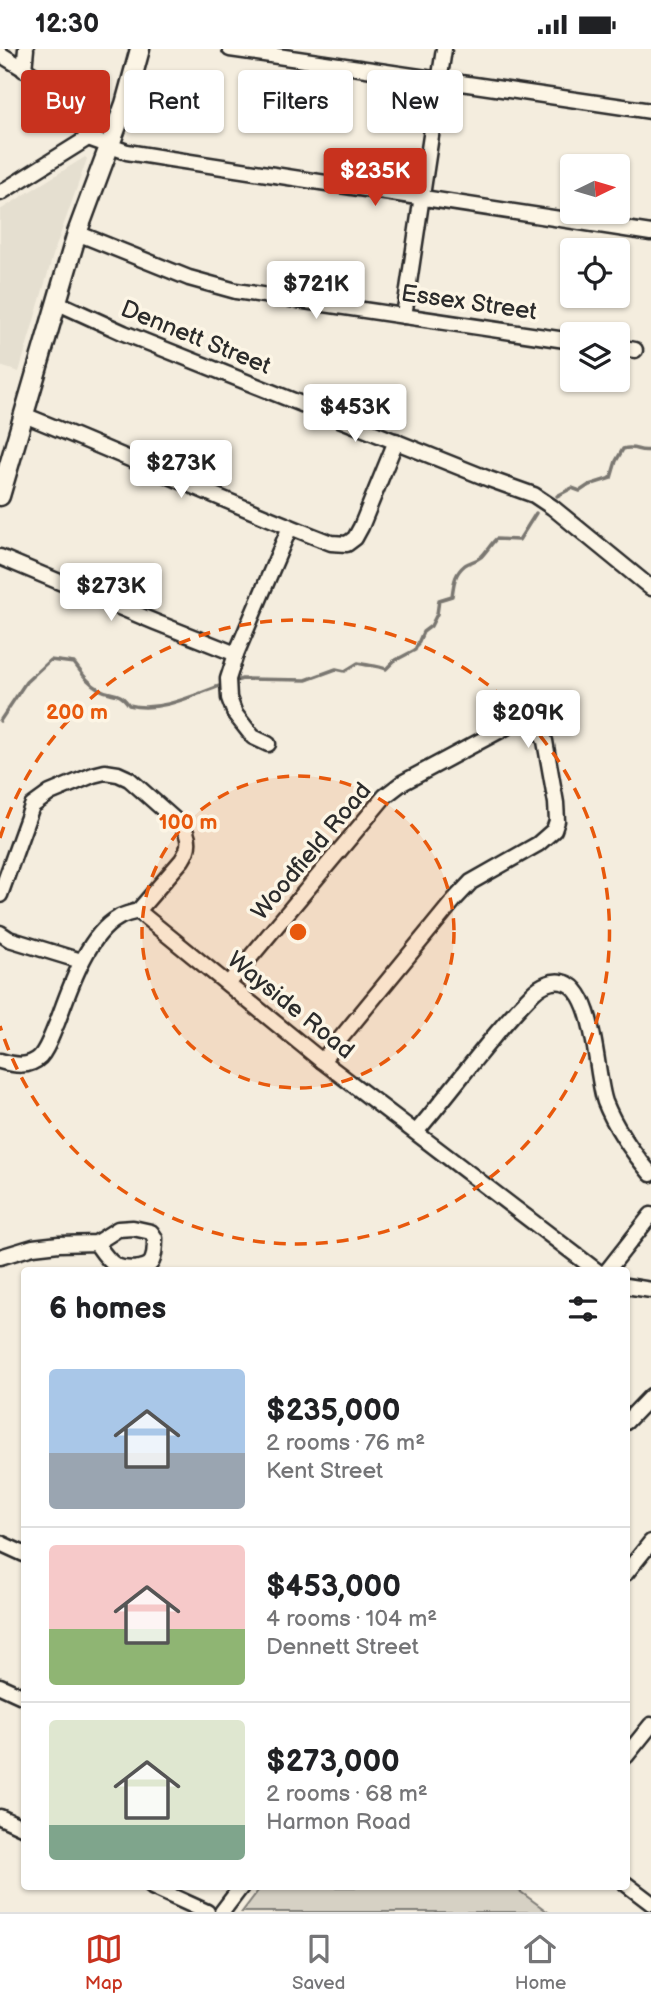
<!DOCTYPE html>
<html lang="en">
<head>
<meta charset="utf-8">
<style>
	:root { --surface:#fff; --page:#f6f6f6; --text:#202124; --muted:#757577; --line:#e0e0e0; --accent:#c8321e }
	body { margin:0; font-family:"Balsamiq Sans",sans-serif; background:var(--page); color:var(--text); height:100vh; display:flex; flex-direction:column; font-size:26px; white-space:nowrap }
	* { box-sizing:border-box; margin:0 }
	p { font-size:23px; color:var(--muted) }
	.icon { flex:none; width:38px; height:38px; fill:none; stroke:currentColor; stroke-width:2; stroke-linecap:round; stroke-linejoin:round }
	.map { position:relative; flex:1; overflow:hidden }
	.panel { position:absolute; left:21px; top:1218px; width:609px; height:623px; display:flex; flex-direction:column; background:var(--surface); border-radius:7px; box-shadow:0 2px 5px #0004 }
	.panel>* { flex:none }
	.top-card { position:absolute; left:21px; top:21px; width:609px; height:63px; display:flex; gap:14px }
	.needle { width:46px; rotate:85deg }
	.controls { position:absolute; left:560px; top:105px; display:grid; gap:14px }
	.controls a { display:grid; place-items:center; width:70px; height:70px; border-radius:7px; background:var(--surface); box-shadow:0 2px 5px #0004; font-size:35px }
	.price { position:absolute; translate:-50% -60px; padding:0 16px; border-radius:7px; background:#fff; color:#222; font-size:23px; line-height:46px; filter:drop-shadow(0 2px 4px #0008) }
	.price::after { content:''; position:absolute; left:50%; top:42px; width:21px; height:16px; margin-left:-10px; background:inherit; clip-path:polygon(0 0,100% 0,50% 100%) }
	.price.current { background:var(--accent); color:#fff }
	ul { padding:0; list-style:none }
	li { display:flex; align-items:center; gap:21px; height:175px; padding:0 28px }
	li+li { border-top:2px solid var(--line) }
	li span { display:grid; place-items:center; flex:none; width:196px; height:140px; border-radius:7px; color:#555 }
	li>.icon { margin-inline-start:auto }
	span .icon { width:84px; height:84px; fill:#fffc; stroke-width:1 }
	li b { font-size:30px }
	h2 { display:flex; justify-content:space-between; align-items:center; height:84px; padding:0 28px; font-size:30px }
	.tag { padding:0 24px; border-radius:7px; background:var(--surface); box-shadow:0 2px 5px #0004; font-size:24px; line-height:63px }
	.tag.current { background:var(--accent); color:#fff }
	.status { display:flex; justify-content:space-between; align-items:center; height:49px; padding:0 35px; background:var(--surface); direction:ltr }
	.status svg { height:19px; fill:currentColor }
	.dock { display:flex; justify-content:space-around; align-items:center; height:98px; border-top:2px solid var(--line); background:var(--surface); font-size:19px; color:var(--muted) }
	.dock a { display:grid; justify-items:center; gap:4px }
	.dock .current { color:var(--accent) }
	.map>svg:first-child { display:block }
	.built { fill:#e5dfd0 }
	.green { fill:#d6d1c4; stroke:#807e78; stroke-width:2 }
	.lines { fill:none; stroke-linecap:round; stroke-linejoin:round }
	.stream { stroke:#7a7771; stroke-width:3.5 }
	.minor-casing { stroke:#2b2b2b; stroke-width:19 }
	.major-casing { stroke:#2b2b2b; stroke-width:23 }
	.minor { stroke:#fcf5e5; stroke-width:14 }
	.major { stroke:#fcf5e5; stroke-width:18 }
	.ring { fill:none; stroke:#e8590c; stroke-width:3.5; stroke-dasharray:12 9 }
	.labels { text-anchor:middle; stroke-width:7; stroke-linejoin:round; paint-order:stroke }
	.street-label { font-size:24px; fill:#2b2b2b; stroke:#fcf5e5 }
	.centre { fill:#e8590c; stroke:#fcf5e5; stroke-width:3.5 }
	.ring-label { font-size:21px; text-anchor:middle; font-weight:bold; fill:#e8590c; stroke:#fcf5e5; stroke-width:7; stroke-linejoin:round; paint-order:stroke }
</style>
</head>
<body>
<div class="status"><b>12:30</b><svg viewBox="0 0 49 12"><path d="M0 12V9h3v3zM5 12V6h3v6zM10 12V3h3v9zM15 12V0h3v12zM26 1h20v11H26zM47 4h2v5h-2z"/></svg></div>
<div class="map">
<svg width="651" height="1863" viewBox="0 0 651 1863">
	<rect width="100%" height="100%" fill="#f4edde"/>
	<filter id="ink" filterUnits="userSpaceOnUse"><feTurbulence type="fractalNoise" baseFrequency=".0143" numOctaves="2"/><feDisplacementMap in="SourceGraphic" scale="14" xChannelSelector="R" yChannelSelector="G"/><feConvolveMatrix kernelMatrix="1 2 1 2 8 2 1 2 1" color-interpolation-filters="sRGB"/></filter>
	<g filter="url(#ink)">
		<polygon class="built" points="85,108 87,110 54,203 19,323 0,317 0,161"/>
		<polygon class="green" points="261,1838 514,1838 548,1863 242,1863"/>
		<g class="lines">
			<g class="stream">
				<path d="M557,447l15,-8 8,3 9,-6 22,-7 5,-17 7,-12c13,-4 15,4 28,1"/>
				<path d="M233,633l9,-3 64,1 30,-11 9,2 13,-8c10,3 19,2 28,6l8,-8 21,-11 8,-18 8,-6 6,-12 2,-14 13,-4c2,-13 2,-22 13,-31 5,-3 11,-4 16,-8 6,-6 9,-12 15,-18l23,1 17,-27"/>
				<path d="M0,672l26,-39 24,-22 24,3c8,10 14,20 25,26 14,8 19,0 30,16 32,8 67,-11 96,-21"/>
			</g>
			<g class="minor-casing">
				<g id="minor">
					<polyline points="230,0 651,62"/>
					<path d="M0,5c25,16 54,31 72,54 7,9 11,21 16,30"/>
					<polyline points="24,21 26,0"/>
					<polyline points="0,144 88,89 127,103 164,109 651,184"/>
					<polyline points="77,184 189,229 236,242 572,292"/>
					<polyline points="56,253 124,284 489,430 534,446 552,458 651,539"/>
					<polyline points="404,267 444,0"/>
					<polyline points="618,298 635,301"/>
					<path d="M24,366c103,41 203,88 307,128l16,1 8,-6 6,-11 35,-86"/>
					<polyline points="0,508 155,573 236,605"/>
					<polyline points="268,695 253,688 235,665 229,649 228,630 236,605 290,478"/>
					<path d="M0,846l32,-89 18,-13 43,-18 12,-3 13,2 11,5 53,47c9,12 8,22 0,34l-44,51"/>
					<polyline points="0,884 9,890 81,912"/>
					<polyline points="228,935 385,747 402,734 516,673 527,672 537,676 545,692 556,754 557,772 554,781 538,795 471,833 455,850 322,1012"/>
					<path d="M0,1012c14,4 29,7 40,-4 8,-9 12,-23 17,-34 12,-32 29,-87 61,-105 6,-4 14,-5 20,-7l184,150 275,210"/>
					<path d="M416,1083c40,-46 75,-97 117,-139 8,-8 19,-13 29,-11 34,6 33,92 43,120 10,25 29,52 46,72"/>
					<path d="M0,1208l33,-10 26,-3 37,-1 22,-14 15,-1 18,4 4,6c0,7 0,17 -3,23 -5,10 -29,9 -37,4 -8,-5 -14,-15 -19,-22"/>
					<polyline points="607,1222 651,1166"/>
					<polyline points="626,1237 651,1241"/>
					<polyline points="626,1373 651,1347"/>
					<polyline points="0,1494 24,1505"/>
					<polyline points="626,1524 651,1493"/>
					<polyline points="0,1637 24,1648"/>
					<polyline points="626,1707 651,1676"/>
					<polyline points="0,1768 24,1779"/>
					<polyline points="626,1835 651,1854"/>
					<polyline points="152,1838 207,1863"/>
					<polyline points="222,1863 241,1838"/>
				</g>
			</g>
			<g class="major-casing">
				<polyline id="major" points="0,447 77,184 125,55 140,0"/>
			</g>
			<use href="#minor" class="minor"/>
			<use href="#major" class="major"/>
		</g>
	</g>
	<circle cx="298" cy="883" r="156" fill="#e8590c" fill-opacity=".12"/>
	<g class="ring">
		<circle cx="298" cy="883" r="156"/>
		<path d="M0 789A312 312 0 1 1 0 977"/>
	</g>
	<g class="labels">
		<g class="street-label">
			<text transform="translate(469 253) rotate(8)" y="8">Essex Street</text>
			<text transform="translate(196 288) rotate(22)" y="8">Dennett Street</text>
			<text transform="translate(311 802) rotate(-50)" y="8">Woodfield Road</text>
			<text transform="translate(291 956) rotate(39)" y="8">Wayside Road</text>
		</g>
	</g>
	<circle cx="298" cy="883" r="10" class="centre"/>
	<g class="ring-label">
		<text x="77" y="670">200 m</text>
		<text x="188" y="780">100 m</text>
	</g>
</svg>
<div class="controls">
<a><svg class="needle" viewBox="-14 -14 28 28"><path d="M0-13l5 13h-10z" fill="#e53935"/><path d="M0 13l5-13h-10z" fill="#757577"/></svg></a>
<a><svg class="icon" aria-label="locate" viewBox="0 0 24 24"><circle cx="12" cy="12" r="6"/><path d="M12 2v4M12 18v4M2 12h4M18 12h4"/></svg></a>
<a><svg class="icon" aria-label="layers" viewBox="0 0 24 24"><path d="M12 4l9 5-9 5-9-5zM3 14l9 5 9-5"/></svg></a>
</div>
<b class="price current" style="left:375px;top:159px">$235K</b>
<b class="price" style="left:316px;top:272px">$721K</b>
<b class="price" style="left:355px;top:395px">$453K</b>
<b class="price" style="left:181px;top:451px">$273K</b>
<b class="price" style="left:111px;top:574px">$273K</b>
<b class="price" style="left:528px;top:701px">$209K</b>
<div class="top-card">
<a class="tag current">Buy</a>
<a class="tag">Rent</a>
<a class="tag">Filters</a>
<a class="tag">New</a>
</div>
<section class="panel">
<h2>6 homes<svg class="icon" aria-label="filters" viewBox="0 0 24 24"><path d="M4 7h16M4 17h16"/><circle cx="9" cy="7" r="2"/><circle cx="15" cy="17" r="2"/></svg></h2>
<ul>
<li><span style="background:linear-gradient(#a9c7e8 60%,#9aa5b1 0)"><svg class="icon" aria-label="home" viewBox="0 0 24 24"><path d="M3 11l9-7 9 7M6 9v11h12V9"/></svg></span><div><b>$235,000</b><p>2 rooms · 76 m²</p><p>Kent Street</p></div></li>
<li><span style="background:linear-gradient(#f6c9c9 60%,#8fb573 0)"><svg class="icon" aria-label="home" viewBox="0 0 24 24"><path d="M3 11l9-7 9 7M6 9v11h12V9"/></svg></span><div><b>$453,000</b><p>4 rooms · 104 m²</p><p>Dennett Street</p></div></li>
<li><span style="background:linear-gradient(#dfe7d0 75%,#7fa58c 0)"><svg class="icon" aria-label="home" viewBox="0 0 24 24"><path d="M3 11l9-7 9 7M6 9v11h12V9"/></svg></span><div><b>$273,000</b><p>2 rooms · 68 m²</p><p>Harmon Road</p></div></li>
</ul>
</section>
</div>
<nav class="dock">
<a class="current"><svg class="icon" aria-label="map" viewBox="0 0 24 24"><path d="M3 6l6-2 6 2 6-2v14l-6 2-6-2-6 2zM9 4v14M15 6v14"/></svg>Map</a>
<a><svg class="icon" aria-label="saved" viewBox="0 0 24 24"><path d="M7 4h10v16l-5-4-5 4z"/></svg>Saved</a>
<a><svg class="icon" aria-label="home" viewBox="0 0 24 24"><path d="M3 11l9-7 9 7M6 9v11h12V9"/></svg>Home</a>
</nav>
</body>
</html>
